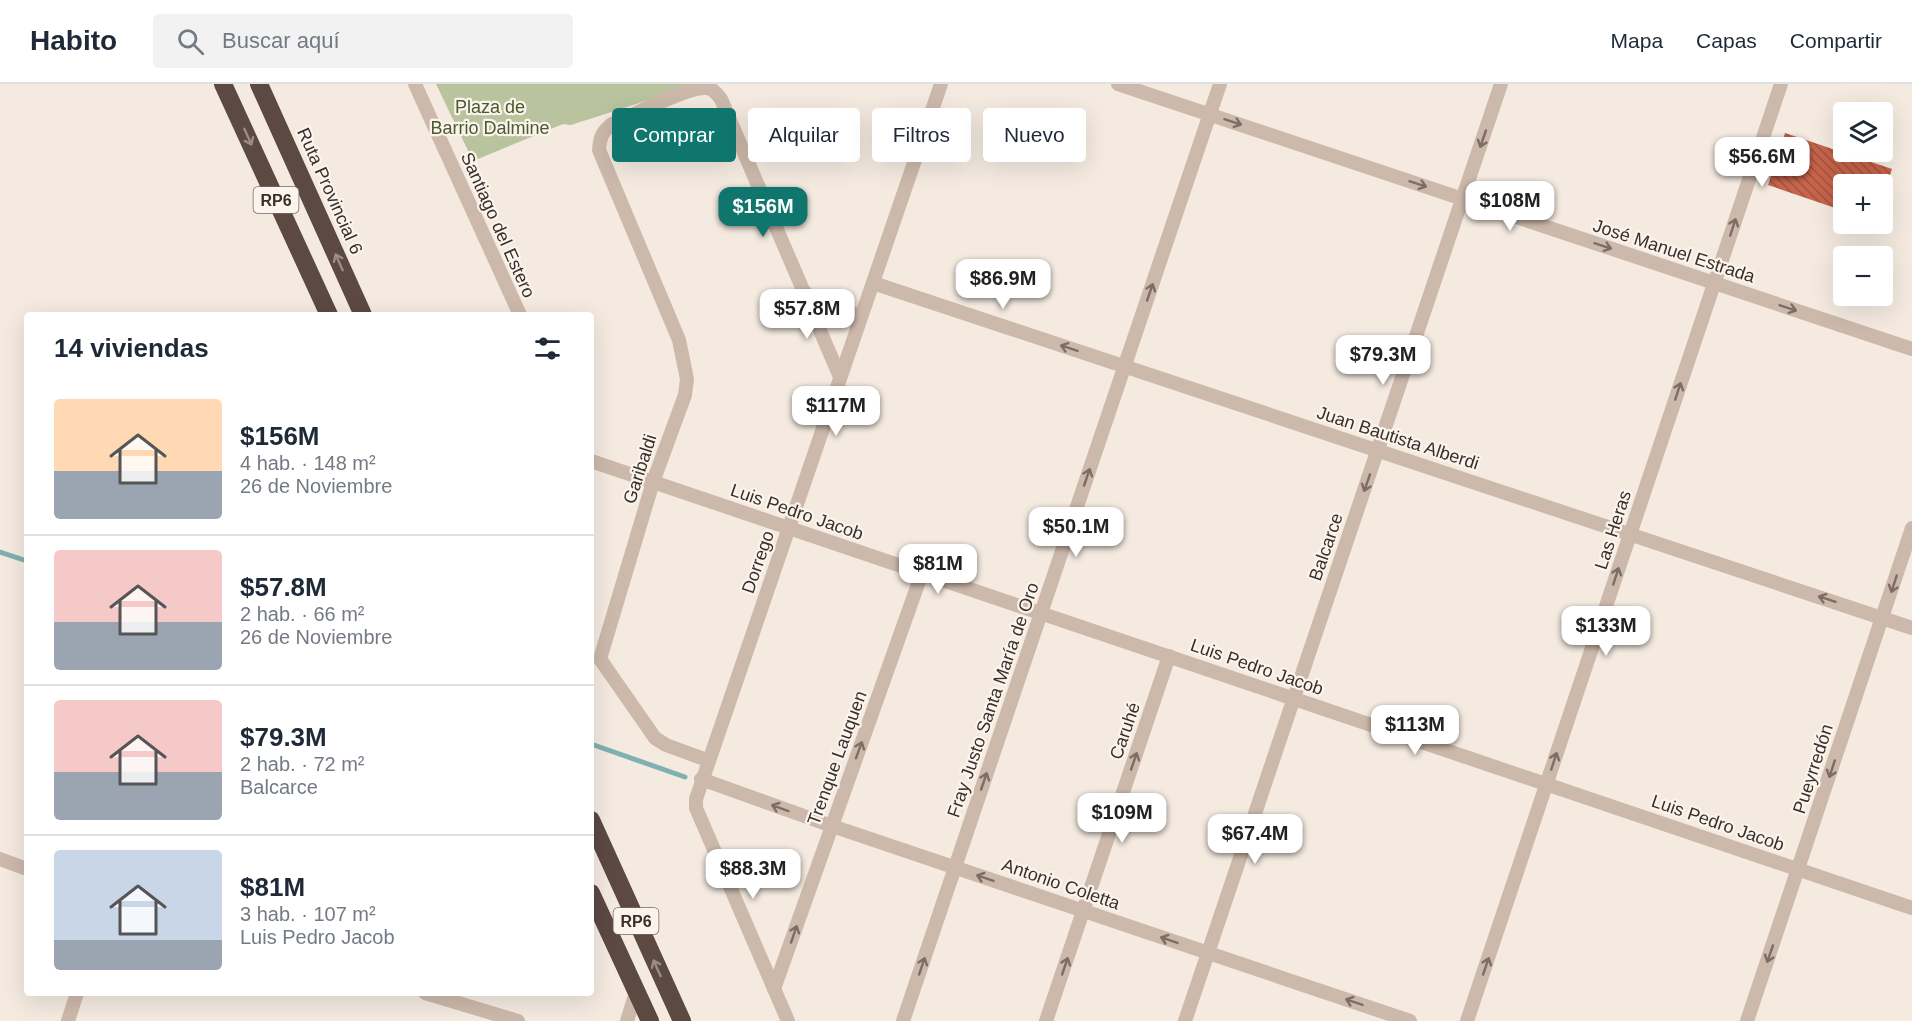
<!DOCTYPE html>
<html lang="es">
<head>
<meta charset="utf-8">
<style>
	:root { --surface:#fff; --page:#f2f2f3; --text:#1f2937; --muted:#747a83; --line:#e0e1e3; --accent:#0f766e }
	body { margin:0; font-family:Helvetica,sans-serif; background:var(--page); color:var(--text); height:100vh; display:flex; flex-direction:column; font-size:22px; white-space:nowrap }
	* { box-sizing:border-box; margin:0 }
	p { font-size:20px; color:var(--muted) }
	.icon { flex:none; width:33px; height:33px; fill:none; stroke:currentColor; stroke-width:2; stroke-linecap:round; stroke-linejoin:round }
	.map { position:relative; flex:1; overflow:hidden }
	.drawer { position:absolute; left:24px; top:228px; width:570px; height:684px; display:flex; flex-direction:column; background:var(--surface); border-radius:6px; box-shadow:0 6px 24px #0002 }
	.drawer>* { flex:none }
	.guide { position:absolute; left:612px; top:24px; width:570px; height:54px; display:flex; gap:12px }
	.tools { position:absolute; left:1833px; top:18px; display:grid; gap:12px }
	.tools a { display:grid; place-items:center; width:60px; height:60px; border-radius:6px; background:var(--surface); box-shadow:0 6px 24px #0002; font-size:30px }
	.price { position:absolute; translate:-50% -51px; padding:0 14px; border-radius:12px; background:#fff; color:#222; font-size:20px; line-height:39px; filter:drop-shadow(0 2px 3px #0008) }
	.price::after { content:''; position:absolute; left:50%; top:36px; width:18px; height:14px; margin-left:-9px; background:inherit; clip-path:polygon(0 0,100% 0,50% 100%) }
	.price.current { background:var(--accent); color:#fff }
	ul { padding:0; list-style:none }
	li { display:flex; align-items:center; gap:18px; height:150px; padding:0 30px }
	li+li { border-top:2px solid var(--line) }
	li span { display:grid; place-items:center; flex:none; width:168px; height:120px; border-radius:6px; color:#555 }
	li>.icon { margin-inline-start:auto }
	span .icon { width:72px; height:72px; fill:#fffc; stroke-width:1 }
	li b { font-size:26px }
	h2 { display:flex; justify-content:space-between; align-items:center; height:72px; padding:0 30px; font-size:26px }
	.tag { padding:0 21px; border-radius:6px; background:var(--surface); box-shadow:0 6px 24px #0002; font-size:21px; line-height:54px }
	.tag.current { background:var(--accent); color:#fff }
	header { display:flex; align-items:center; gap:36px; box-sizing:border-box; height:84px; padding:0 30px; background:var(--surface); border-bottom:2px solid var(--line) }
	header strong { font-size:28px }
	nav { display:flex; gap:33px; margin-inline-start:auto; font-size:21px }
	.search { width:420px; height:54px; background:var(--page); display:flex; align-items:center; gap:15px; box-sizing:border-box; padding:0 21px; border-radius:6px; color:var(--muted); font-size:22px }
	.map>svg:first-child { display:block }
	.green { fill:#b9c49f }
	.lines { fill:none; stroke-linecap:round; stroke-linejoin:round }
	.stream { stroke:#7fb1b1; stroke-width:5 }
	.building { fill:url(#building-back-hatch) }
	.street { stroke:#cdb9ab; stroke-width:14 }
	.highway { stroke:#5b4942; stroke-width:18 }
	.oneway { stroke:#7c6d65 }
	.oneway2 { stroke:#9b8d86 }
	.labels { text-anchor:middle; stroke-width:4.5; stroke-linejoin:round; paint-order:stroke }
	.shield { fill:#fbf4ed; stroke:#746a65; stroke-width:1.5 }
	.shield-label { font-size:16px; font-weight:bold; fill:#3a2f2b }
	.park-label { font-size:18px; fill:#4b592e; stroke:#fbf4ed }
	.street-label { font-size:18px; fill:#3a2f2b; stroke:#fbf4ed }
</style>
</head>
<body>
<header>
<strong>Habito</strong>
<div class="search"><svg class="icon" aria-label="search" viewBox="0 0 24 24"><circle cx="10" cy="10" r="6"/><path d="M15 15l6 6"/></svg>Buscar aquí</div>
<nav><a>Mapa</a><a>Capas</a><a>Compartir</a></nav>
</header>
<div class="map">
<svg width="1912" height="937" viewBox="0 0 1912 937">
	<defs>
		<pattern id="building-back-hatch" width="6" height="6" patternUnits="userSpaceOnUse" patternTransform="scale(1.5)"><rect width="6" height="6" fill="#c7644b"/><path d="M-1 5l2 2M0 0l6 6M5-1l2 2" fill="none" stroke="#a3533f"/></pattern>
	</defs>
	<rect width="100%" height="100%" fill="#f4eae0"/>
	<polygon class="green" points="436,0 698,0 571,41 563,40 473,77"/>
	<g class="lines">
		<g class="stream">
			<polyline points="0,468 27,477"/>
			<polyline points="591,660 685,693"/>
		</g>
	</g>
	<polygon class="building" points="1785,49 1892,85 1887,100 1844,100 1844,127 1768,101"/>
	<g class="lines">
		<g class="street">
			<polyline points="415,0 520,231"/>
			<polyline points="1118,0 1912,265"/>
			<polyline points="873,199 1912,544"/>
			<polyline points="806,214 840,293"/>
			<polyline points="591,377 1912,824"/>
			<path d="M707,676l-41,-15 -11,-7 -55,-79 53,-177 32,-87 2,-16 -8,-39 -80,-190c1,-13 3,-18 13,-26 20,-8 76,-38 94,-36 7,0 11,6 15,11l82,191 12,14 46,12"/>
			<polyline points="701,695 832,742 1410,937"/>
			<polyline points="0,775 27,785"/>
			<polyline points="774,905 922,489"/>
			<polyline points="425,909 518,937"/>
			<polyline points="68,937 77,909"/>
			<polyline points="627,937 636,908"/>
			<polyline points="788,937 696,724 696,715 941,0"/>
			<polyline points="903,937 1220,0"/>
			<polyline points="1046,937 1169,572"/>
			<polyline points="1185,937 1501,0"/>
			<polyline points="1467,937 1781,0"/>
			<polyline points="1747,937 1912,444"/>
		</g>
		<g class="highway">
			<polyline points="223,0 329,231"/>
			<polyline points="259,0 363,231"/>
			<polyline points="591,736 682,937"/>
			<polyline points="591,809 650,937"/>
		</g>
	</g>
	<defs><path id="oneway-shaft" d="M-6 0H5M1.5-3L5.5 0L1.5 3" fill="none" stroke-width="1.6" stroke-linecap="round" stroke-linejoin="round" transform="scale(1.5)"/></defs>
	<g class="oneway">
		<use href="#oneway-shaft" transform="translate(1233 38) rotate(18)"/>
		<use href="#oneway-shaft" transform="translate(1483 55) rotate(109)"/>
		<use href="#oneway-shaft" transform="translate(1418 100) rotate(18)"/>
		<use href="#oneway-shaft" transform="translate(1733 143) rotate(-72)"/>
		<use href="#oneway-shaft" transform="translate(1603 162) rotate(18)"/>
		<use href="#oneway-shaft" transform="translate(1150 208) rotate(-71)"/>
		<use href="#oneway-shaft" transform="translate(1788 224) rotate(18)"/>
		<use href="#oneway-shaft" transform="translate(1069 264) rotate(-162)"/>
		<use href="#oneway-shaft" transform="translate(1678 307) rotate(-72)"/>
		<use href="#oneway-shaft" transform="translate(1087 393) rotate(-71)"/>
		<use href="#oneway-shaft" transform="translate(1367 399) rotate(109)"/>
		<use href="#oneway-shaft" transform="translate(1616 492) rotate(-72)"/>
		<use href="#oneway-shaft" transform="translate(1894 500) rotate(108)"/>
		<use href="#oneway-shaft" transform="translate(1827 515) rotate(-162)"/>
		<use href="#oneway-shaft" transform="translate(859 666) rotate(-70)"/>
		<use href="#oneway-shaft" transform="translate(1134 677) rotate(-71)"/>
		<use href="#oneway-shaft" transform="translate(1554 677) rotate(-72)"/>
		<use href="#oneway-shaft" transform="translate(1832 685) rotate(108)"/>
		<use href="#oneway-shaft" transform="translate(984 697) rotate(-71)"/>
		<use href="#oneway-shaft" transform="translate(780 724) rotate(-160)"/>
		<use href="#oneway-shaft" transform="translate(985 794) rotate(-161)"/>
		<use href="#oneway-shaft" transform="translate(794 850) rotate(-71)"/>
		<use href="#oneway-shaft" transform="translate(1169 856) rotate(-161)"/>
		<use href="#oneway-shaft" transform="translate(1770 870) rotate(109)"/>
		<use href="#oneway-shaft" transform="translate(922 882) rotate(-71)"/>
		<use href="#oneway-shaft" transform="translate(1065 882) rotate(-71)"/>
		<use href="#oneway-shaft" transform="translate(1486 882) rotate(-71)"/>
		<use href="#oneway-shaft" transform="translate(1354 918) rotate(-161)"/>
	</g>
	<g class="oneway2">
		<use href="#oneway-shaft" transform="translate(248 53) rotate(66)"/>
		<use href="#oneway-shaft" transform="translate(339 178) rotate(-114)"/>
		<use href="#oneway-shaft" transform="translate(657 884) rotate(-114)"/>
	</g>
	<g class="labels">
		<g class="shield">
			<rect x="253.5" y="103" width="45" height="26" rx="4.5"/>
			<rect x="613.5" y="824" width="45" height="26" rx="4.5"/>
		</g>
		<g class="shield-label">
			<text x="276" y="122">RP6</text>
			<text x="636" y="843">RP6</text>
		</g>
		<g class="park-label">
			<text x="490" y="29">Plaza de<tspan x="490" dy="21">Barrio Dalmine</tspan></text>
		</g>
		<g class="street-label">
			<text transform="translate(330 107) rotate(66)" y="6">Ruta Provincial 6</text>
			<text transform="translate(498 141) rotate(66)" y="6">Santiago del Estero</text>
			<text transform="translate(1674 167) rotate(18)" y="6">José Manuel Estrada</text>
			<text transform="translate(1398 354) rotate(18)" y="6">Juan Bautista Alberdi</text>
			<text transform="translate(640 385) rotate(-72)" y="6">Garibaldi</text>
			<text transform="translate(797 428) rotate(19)" y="6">Luis Pedro Jacob</text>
			<text transform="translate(1613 446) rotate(-72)" y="6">Las Heras</text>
			<text transform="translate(1326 463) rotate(-71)" y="6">Balcarce</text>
			<text transform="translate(758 478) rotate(-71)" y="6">Dorrego</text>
			<text transform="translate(1257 583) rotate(19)" y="6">Luis Pedro Jacob</text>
			<text transform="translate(993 616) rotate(-71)" y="6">Fray Justo Santa María de Oro</text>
			<text transform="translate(1125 647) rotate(-71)" y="6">Caruhé</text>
			<text transform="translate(837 674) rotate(-70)" y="6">Trenque Lauquen</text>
			<text transform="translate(1813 685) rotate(-72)" y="6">Pueyrredón</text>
			<text transform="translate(1718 739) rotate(19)" y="6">Luis Pedro Jacob</text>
			<text transform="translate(1061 800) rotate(19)" y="6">Antonio Coletta</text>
		</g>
	</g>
</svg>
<div class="tools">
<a><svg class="icon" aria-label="layers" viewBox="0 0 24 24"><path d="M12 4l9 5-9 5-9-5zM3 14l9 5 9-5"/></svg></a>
<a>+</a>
<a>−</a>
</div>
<b class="price" style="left:1762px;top:104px">$56.6M</b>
<b class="price" style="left:1510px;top:148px">$108M</b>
<b class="price current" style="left:763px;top:154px">$156M</b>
<b class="price" style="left:1003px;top:226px">$86.9M</b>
<b class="price" style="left:807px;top:256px">$57.8M</b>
<b class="price" style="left:1383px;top:302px">$79.3M</b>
<b class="price" style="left:836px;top:353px">$117M</b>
<b class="price" style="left:1076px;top:474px">$50.1M</b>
<b class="price" style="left:938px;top:511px">$81M</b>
<b class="price" style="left:1606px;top:573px">$133M</b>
<b class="price" style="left:1415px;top:672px">$113M</b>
<b class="price" style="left:1122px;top:760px">$109M</b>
<b class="price" style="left:1255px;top:781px">$67.4M</b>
<b class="price" style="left:753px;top:816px">$88.3M</b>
<div class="guide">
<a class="tag current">Comprar</a>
<a class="tag">Alquilar</a>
<a class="tag">Filtros</a>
<a class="tag">Nuevo</a>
</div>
<section class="drawer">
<h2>14 viviendas<svg class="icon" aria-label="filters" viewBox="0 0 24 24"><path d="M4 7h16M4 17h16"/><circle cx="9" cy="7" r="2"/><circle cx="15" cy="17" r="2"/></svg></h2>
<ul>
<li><span style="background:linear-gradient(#ffd9b3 60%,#9aa5b1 0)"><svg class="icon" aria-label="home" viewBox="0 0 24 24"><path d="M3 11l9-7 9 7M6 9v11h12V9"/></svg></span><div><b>$156M</b><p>4 hab. · 148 m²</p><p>26 de Noviembre</p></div></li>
<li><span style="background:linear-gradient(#f6c9c9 60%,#9aa5b1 0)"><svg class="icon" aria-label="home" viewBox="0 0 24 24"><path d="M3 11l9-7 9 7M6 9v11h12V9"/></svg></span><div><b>$57.8M</b><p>2 hab. · 66 m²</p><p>26 de Noviembre</p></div></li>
<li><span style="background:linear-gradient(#f6c9c9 60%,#9aa5b1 0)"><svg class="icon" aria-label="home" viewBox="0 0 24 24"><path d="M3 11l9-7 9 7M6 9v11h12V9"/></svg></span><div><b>$79.3M</b><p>2 hab. · 72 m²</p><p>Balcarce</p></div></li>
<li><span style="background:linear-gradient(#c9d6e8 75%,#9aa5b1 0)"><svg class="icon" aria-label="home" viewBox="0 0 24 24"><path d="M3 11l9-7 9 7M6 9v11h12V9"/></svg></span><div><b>$81M</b><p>3 hab. · 107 m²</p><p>Luis Pedro Jacob</p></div></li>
</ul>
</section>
</div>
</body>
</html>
